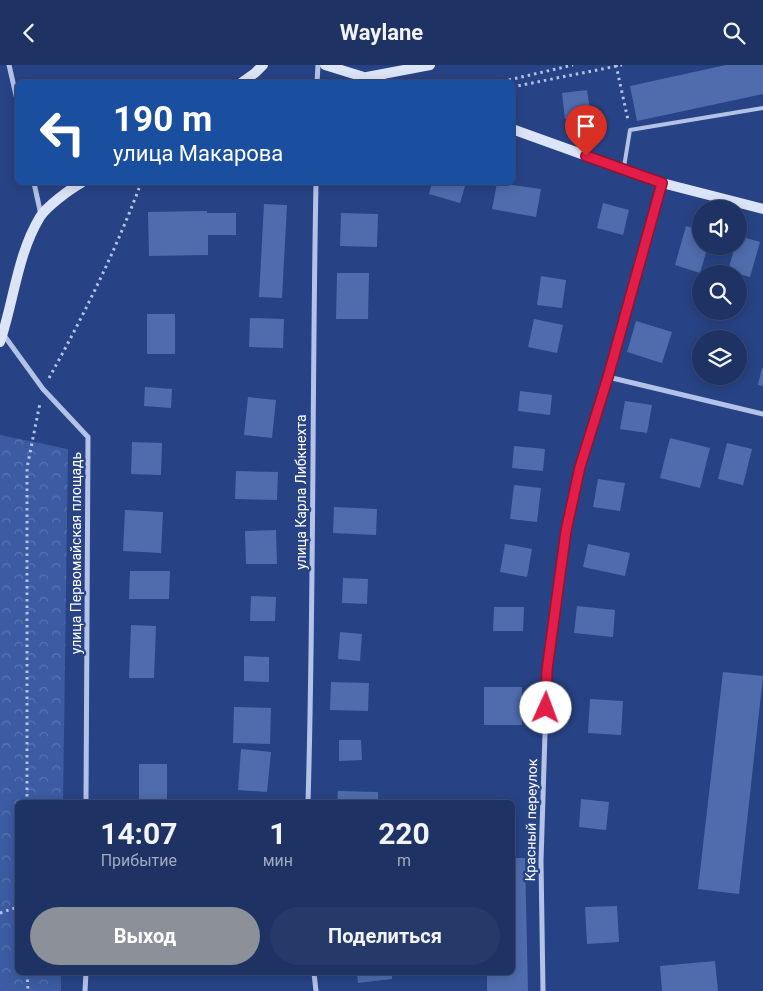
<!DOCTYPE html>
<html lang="ru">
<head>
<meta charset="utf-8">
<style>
  :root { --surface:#1e3264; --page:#263a6a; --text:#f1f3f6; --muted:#a1aabf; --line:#3c4d78; --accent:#8c9099 }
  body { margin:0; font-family:Roboto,sans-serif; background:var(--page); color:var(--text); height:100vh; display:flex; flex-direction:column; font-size:19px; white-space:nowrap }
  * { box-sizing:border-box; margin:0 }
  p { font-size:16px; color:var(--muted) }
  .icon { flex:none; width:28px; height:28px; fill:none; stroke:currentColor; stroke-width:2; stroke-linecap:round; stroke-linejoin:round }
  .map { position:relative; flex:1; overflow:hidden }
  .panel { position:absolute; left:15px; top:735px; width:500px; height:175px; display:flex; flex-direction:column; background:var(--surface); border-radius:8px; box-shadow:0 2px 12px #0003,0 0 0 1px var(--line) }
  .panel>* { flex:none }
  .banner { position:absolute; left:15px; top:15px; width:500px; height:105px; border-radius:8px; box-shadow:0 2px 12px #0003,0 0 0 1px var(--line); background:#1a4fa0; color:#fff; overflow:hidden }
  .buttons { position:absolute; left:692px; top:135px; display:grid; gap:10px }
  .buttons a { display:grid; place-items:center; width:55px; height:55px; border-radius:50%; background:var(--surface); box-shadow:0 2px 12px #0003,0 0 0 1px var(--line); font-size:25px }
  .pin { position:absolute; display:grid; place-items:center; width:42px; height:42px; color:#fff; margin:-51px -21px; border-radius:50% 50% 50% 0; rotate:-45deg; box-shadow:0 0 5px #0007 }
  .pin .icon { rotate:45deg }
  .me { position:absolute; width:55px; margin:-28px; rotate:2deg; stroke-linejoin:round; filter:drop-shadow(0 0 4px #0008) }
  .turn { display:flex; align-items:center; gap:18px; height:105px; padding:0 15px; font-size:22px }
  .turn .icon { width:65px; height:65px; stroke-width:2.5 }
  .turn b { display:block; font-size:35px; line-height:42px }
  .eta { display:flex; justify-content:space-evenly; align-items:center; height:85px; text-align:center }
  .eta b { font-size:30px; font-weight:700; line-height:35px }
  .action { display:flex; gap:10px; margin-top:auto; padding:10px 15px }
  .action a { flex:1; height:58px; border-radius:30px; background:var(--accent); color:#fff; font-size:20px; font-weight:700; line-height:58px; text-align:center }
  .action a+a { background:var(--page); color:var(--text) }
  header { display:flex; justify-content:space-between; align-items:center; height:65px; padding:0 15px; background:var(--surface); font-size:22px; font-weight:700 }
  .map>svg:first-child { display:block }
  .park { fill:url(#park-crowns) }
  .building { fill:#506cad }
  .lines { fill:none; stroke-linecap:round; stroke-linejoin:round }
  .path { stroke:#b3c3e8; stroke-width:3; stroke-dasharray:2.5 4; stroke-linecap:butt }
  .lane { stroke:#b3c3e8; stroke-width:4 }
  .street { stroke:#b3c3e8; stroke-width:5 }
  .secondary { stroke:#dce4f7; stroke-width:10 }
  .route-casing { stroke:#92132f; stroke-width:12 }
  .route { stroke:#e11d48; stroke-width:9 }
  .labels { text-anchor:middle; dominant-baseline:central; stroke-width:4.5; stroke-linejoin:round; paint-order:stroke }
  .street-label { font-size:14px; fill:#fff; stroke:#284385 }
</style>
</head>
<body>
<header><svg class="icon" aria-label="back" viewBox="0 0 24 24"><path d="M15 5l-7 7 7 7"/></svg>Waylane<svg class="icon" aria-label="search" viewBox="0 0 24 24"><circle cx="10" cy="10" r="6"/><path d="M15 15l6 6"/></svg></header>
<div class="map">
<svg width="763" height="926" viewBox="0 0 763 926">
  <defs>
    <pattern id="park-crowns" width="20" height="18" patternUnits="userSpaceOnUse" patternTransform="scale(1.25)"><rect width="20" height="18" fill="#3c5ba2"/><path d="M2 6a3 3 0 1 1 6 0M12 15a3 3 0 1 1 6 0" fill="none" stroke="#5974b0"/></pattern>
  </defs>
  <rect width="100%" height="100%" fill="#284385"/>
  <path class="park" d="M0 370 68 384 63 737 18 738V908H61V926H0Z"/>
  <path class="building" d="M726 0H763V29L637 56 630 21Z
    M587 25 591 51 565 54 562 28Z
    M432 118H466L460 138 429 129Z
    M497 118 541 124 536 152 492 144Z
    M603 138 629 145 623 170 597 163Z
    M264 139 287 140 282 233 259 232Z
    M207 146V148H236V170H208V190L149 191 148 147Z
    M341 148 378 149 377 182 340 181Z
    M686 161 701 165V181H708L700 208 675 200Z
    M739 171 760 177 750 212 728 206 735 181H739Z
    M337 208H369L368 254H336Z
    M541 211 566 215 562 243 537 240Z
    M147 249H175V289H147Z
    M250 253 284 254 283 283 249 282Z
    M534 254 563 260 557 288 528 282Z
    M636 256 672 267 662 298 627 287Z
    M762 303H763V321L758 320Z
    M145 322 172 324 171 343 144 341Z
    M520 326 552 330 550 350 518 346Z
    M248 332 276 335 272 373 244 370Z
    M625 336 652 340 647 368 620 364Z
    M670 373 710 383 700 423 660 413Z
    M132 377 162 378 161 410 131 409Z
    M727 378 752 384 743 420 718 414Z
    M514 381 545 384 543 406 512 403Z
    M236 406 278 407 277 435 235 434Z
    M598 414 625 418 620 446 593 442Z
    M514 420 541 423 537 457 510 454Z
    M334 442 377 444 376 470 333 468Z
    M125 445 163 447 161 488 123 486Z
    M276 465 277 499H246L245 466Z
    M505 479 532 484 527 512 500 507Z
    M588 479 630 488 625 511 583 502Z
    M130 506H170L169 534H129Z
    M343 513 368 514 367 539 342 538Z
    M251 531 276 532 275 556H250Z
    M577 541 615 545 613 572 574 568Z
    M494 542H524L523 566H493Z
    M131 560 156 561 154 613H129Z
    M340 567 362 569 360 596 338 594Z
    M244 591 269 592V617L244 616Z
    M723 607 763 611 739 829 698 824Z
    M331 617 369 618 368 646 330 645Z
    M484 622H522V660H484Z
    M590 634 623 636 621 670 588 668Z
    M234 642 271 643 270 679 233 678Z
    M339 675H361L362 695 339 696Z
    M241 684 271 687 267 727 238 725Z
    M139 699H167V738H139Z
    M338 726 378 727V738H337Z
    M581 734 609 737 606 765 579 762Z
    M512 793H525L528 926H487V908H512Z
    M617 841 619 877 587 879 585 842Z
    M715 896 718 926H662L660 901Z
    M357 908H392V914L358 918Z"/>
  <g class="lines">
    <path class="path" d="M616 0 628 55
      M496 18 573 0
      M512 22 622 0
      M49 313C84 250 116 185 141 118
      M27 738V403L40 338
      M0 848 18 842
      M27 908 28 926"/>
    <path class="lane" d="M624 102 630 65 763 43"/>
    <path class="street" d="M9 0 18 39
      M317 18 318 0
      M34 118 41 150
      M3 269 43 324 88 372 86 738
      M608 312 763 349
      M308 738C314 531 312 324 316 118
      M314 908 316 926
      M85 926 86 908
      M543 926 541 796 547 605 566 466 584 386 608 312 662 118"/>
    <path class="secondary" d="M325 0 383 18
      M367 12 430 0
      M241 18 255 8 263 0
      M512 64 662 118 763 144
      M0 277C14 236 17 190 40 152 46 142 70 124 81 118"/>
  </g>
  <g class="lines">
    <g class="route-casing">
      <path id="route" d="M546 643 547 605 566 466 580 402 608 312 662 118 586 91"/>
    </g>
    <use href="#route" class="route"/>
  </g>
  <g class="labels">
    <g class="street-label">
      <text transform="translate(301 427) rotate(-90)">улица Карла Либкнехта</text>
      <text transform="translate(76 488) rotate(-90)">улица Первомайская площадь</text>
      <text transform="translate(531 755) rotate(-89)">Красный переулок</text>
    </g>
  </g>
</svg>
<div class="buttons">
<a><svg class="icon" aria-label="sound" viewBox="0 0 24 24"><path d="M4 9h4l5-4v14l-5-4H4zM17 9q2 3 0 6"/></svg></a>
<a><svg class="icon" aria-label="search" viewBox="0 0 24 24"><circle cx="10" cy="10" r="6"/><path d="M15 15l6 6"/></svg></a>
<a><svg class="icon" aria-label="layers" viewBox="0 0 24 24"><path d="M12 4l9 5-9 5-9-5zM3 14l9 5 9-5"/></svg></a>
</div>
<div class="pin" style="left:586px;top:91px;background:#d93025"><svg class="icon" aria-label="arrive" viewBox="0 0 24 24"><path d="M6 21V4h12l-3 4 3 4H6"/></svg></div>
<svg class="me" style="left:546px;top:643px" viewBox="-20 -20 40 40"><circle r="19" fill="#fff"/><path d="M0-13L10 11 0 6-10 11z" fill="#e11d48"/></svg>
<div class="banner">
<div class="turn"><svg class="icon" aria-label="left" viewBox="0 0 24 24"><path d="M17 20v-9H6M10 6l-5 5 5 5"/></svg><div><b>190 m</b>улица Макарова</div></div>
</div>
<section class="panel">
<div class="eta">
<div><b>14:07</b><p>Прибытие</p></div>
<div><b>1</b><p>мин</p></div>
<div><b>220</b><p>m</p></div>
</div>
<div class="action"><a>Выход</a><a>Поделиться</a></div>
</section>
</div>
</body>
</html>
